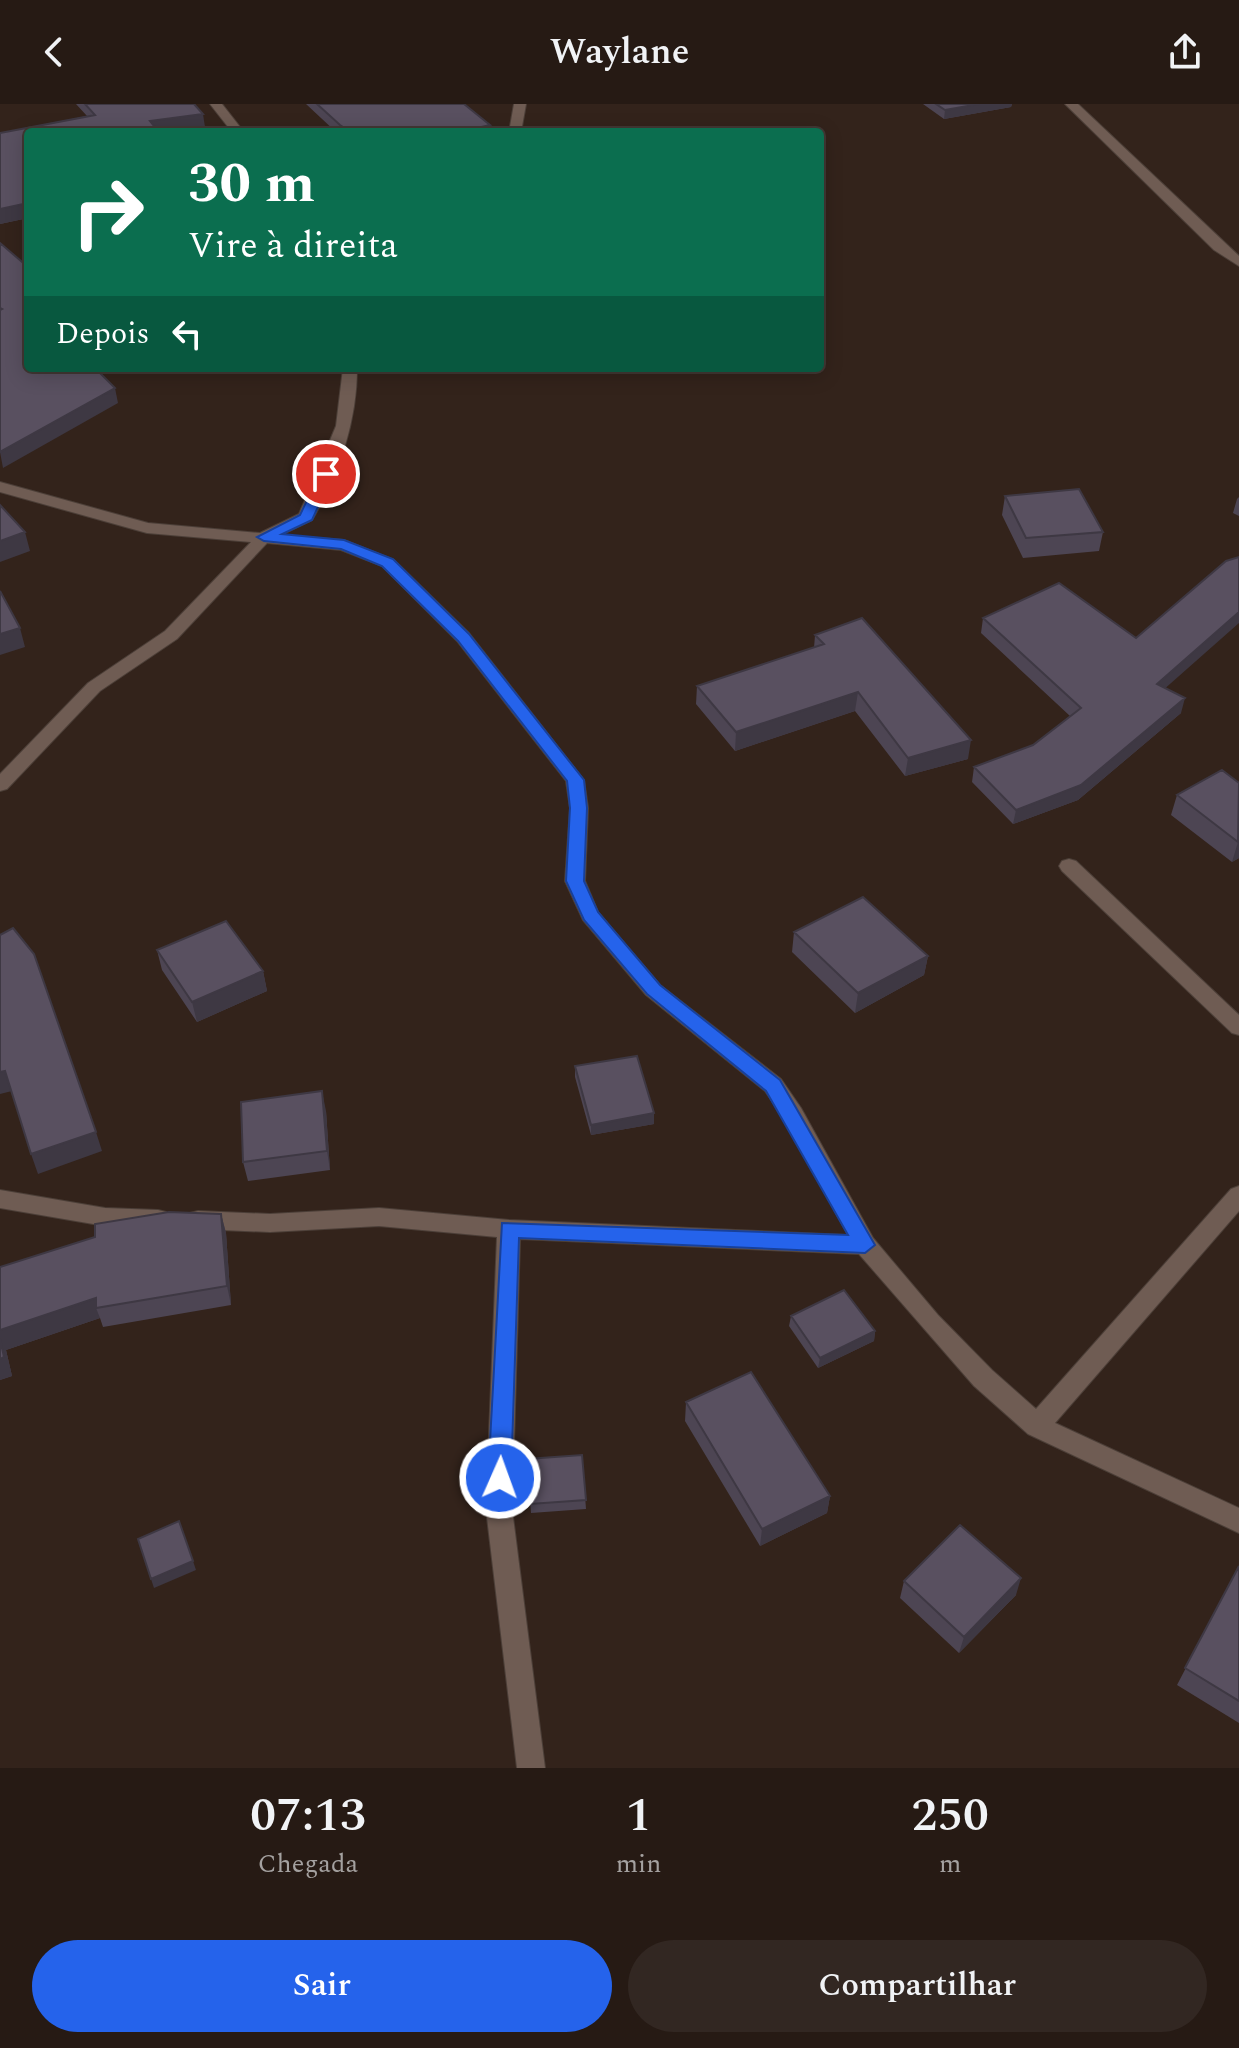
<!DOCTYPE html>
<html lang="pt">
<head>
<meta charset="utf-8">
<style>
  :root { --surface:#261a14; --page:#322722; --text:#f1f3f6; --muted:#a4a1a0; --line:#423834; --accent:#2563eb }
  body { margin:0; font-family:Spectral,serif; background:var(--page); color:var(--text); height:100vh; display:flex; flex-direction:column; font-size:30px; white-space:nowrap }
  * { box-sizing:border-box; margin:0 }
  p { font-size:26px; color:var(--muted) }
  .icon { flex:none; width:44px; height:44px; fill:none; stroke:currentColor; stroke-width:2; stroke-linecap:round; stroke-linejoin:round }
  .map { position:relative; height:1664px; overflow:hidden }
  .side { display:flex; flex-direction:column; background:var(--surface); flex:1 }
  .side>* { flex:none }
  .guide { position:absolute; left:24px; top:24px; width:800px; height:244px; border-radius:8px; box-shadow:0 4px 20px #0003,0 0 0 2px var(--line); background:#0b6e4f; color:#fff; overflow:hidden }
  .pin { position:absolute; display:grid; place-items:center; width:68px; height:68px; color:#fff; margin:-34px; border:4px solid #fff; border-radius:50%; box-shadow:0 2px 8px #0007 }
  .me { position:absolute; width:88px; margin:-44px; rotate:2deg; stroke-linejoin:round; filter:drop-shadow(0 0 6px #0008) }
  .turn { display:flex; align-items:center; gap:28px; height:168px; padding:0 32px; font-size:36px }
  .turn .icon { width:104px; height:104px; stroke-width:2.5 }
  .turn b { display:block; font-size:56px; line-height:68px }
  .then { display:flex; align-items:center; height:76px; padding:0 32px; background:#0003; gap:16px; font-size:30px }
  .eta { display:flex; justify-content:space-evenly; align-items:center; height:136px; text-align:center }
  .eta b { font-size:48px; font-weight:600; line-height:56px }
  .cta { display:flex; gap:16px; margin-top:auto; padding:16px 32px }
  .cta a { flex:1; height:92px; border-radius:48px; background:var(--accent); color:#fff; font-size:32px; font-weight:600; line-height:92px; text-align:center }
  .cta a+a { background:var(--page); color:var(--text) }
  header { display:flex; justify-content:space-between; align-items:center; height:104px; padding:0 32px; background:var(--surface); font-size:36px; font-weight:600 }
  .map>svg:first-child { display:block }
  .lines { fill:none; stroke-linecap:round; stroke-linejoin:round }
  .minor-casing { stroke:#4c3f38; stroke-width:2 }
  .minor { fill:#6f5c53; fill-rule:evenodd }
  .wall { fill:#4d4553 }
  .shaded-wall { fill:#3e3843 }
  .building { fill:#595060; stroke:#3e3843; stroke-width:2 }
  .route { fill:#2563eb; stroke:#184099; stroke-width:2 }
</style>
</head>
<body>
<header><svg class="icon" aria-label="back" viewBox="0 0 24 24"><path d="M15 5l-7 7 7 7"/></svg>Waylane<svg class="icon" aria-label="share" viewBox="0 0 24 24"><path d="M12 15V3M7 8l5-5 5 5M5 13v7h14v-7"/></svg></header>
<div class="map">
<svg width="1239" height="1664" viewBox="0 0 1239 1664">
  <rect width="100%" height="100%" fill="#33231b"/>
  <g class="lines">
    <g class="minor-casing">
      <path id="minor" d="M210 0H222L244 28H232Z
        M514 0H526L521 28H509Z
        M1065 0H1078L1239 152V162L1214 146Z
        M343 264H357C357 317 339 371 312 416L281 431 344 436 394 456 469 529 584 676 588 704 585 777 598 808 660 881 781 975 801 1004 873 1134 938 1211 992 1266 1036 1305 1231 1085 1239 1082V1107L1055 1319 1239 1404V1429L1028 1330 974 1282 859 1150 520 1135 512 1405 545 1664H517L486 1405 497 1133 379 1122 270 1128 198 1125 190 1123 187 1116 190 1109 198 1107 270 1110 379 1104 509 1116 848 1131 785 1016 765 987 646 891 583 816 565 777 570 704 566 677 457 537 382 462 341 446 267 439 177 535 100 587 7 685 0 687V670L88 579 165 527 251 438 147 429 0 388V378L148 419 260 429 299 410 336 322Z
        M1069 755 1076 757 1239 911V931L1232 929 1062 767 1059 762 1062 757Z
        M0 1086 105 1104 158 1106 166 1108 169 1115 166 1122 158 1124 105 1122 0 1104Z"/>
    </g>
    <use href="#minor" class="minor"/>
  </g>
  <path class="wall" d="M76 0H194L205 23 167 28H28V114L0 120V29L87 12Z
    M306 0H464L490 21V28H336Z
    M923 0H1012L1011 3 944 15Z
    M1005 392 1103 428 1099 447 1023 454 1002 411Z
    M1239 393V412L1233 409 1237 395Z
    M983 514 1165 584 1181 609 1078 696 1013 720 972 678 974 663 1033 641 1070 612 981 529Z
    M815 531 968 655 905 672 855 607 735 647 696 600 697 582 814 544Z
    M1239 679V754L1232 758 1171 711 1177 691Z
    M794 828 928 852 924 871 855 909 792 848Z
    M157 846 263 867 267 887 197 918 162 866Z
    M575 962 654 1020 591 1031 575 973Z
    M326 1007 330 1066 248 1077 243 1058Z
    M221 1110 226 1129 231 1201 103 1223 100 1214 6 1246 12 1272 0 1276V1163Z
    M791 1212 875 1227 874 1237 818 1264 789 1222Z
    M686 1298 830 1392 827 1409 760 1442 685 1317Z
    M582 1351 586 1405 531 1409 527 1355Z
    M1239 1462V1619L1177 1581Z
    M904 1477 1016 1491 959 1549 900 1494Z"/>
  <path class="shaded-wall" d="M979 0H1012L1011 3 944 15 945 6Z
    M203 10 205 23 167 28H152L150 17Z
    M490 21V28H460Z
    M28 99V114L0 120V105Z
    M115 284 118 299 3 364 0 348Z
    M25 428 30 447 0 458V437Z
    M1239 508V519L1153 595 1157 580Z
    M20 524 25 543 0 551V530Z
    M858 588 855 607 735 647 736 628Z
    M1185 594 1181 609 1078 696 1013 720 1016 706Z
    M971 636 968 655 905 672 908 654Z
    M1239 737V754L1232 758 1238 738Z
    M928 852 924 871 855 909 858 889Z
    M263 867 267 887 197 918 192 898Z
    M5 967 12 987 0 990V968Z
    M322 987 326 1007 330 1066 327 1047Z
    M654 1009V1020L591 1031V1021Z
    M96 1028 102 1047 38 1070 31 1050Z
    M221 1110 226 1129 231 1201 227 1182Z
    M96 1194V1204L100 1214 6 1246 12 1272 0 1276V1226Z
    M875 1227 874 1237 818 1264 820 1254Z
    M830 1392 827 1409 760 1442 762 1425Z
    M193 1457 196 1466 154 1484 151 1475Z
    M1021 1474 1016 1491 959 1549 964 1533Z"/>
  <path class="building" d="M85 0H194L203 10 150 17 159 28H28V99L0 105V29L95 11Z
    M317 0H464L490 21 460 28H351L340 21Z
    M936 0H979L945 6Z
    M0 139 28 163V264H95L115 284 0 348V206L2 205 0 204Z
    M1079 385 1103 428 1026 434 1005 392Z
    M0 401 25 428 0 437Z
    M1239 453V508L1157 580 1185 594 1081 681 1016 706 974 663 1033 641 1081 604 983 514 1059 479 1136 534 1226 457Z
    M0 487 20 524 0 530Z
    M862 514 971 636 908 654 858 588 736 628 697 582 824 540 815 531Z
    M1222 666 1239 679 1238 738 1177 691Z
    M863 793 928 852 858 889 794 828Z
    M226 817 263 867 192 898 157 846Z
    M13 824 34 850 96 1028 31 1050 5 967 0 968V831Z
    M637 952 654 1009 591 1021 575 962Z
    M322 987 327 1047 243 1058 241 998Z
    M169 1108 221 1110 227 1182 96 1204V1194L0 1226V1163L95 1133V1120Z
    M844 1186 875 1227 820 1254 791 1212Z
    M0 1235 4 1253 0 1255Z
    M751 1268 830 1392 762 1425 686 1298Z
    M582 1351 586 1396 530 1400 527 1355Z
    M179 1417 193 1457 151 1475 138 1435Z
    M960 1421 1021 1474 964 1533 904 1477Z
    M1239 1462V1597L1185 1564Z"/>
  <path class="route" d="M321 367 333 370 312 416 282 430 344 436 393 455 469 530 584 676 587 704 584 777 598 808 660 881 780 976 875 1141 865 1149 519 1134 511 1374 508 1381 500 1384 492 1381 488 1374 502 1119 848 1131 766 987 647 890 584 816 566 777 570 704 567 677 458 537 382 462 341 445 264 437 257 433 300 411Z"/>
</svg>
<div class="pin" style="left:326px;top:370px;background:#d93025"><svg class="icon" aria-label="arrive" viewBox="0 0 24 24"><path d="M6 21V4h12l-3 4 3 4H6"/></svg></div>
<svg class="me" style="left:500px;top:1374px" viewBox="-20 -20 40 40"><circle r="17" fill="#2563eb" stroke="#fff" stroke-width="3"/><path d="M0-11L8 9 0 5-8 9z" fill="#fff"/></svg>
<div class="guide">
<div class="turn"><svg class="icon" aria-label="right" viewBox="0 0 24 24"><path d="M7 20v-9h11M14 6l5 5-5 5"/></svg><div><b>30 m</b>Vire à direita</div></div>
<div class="then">Depois<svg class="icon" aria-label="left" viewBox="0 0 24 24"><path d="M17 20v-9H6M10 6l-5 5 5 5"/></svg></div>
</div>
</div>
<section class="side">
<div class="eta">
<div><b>07:13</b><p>Chegada</p></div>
<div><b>1</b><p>min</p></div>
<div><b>250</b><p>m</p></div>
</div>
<div class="cta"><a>Sair</a><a>Compartilhar</a></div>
</section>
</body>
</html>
